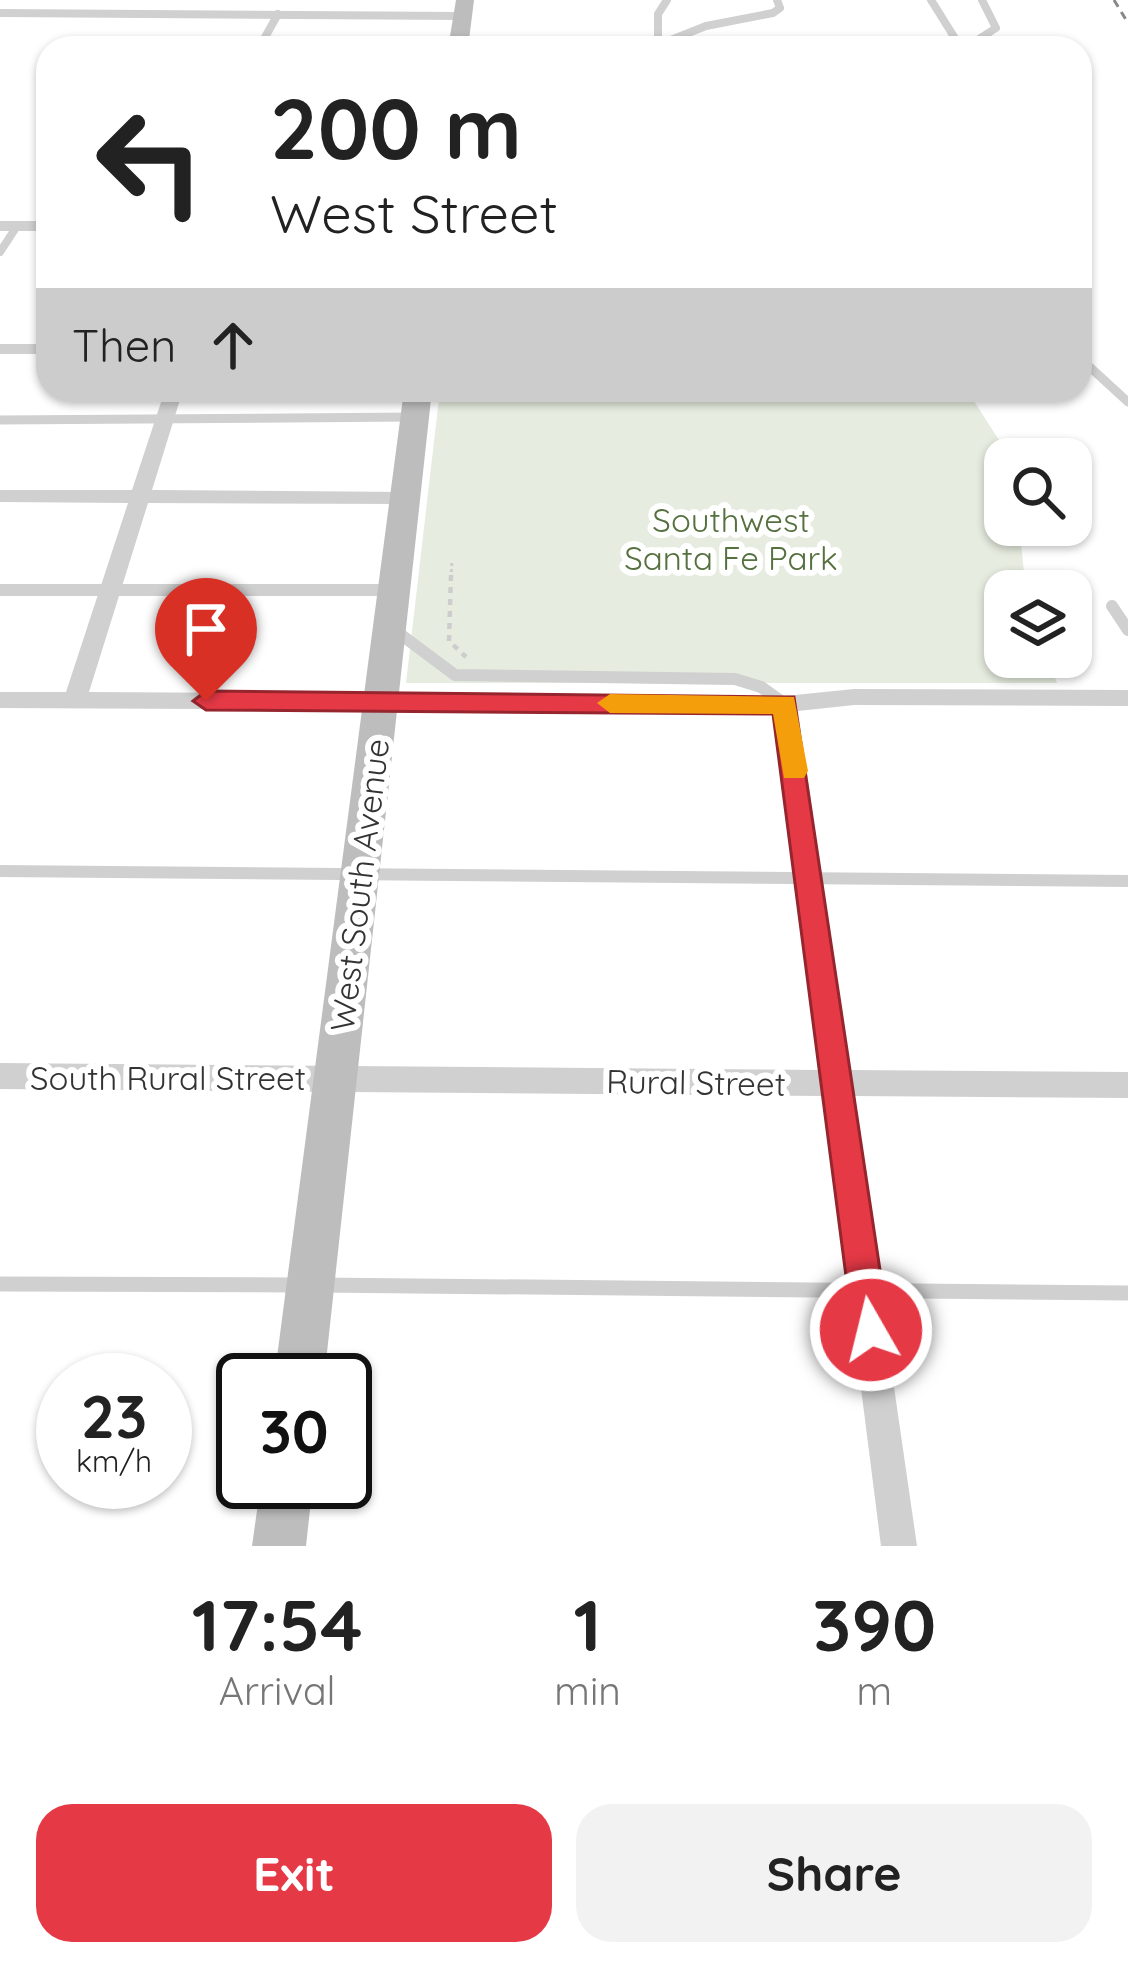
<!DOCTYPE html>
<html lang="en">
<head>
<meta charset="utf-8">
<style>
  :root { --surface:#fff; --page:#f2f2f2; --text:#222; --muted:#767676; --accent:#e63946 }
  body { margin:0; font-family:Quicksand,sans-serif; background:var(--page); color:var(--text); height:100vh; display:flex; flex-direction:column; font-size:45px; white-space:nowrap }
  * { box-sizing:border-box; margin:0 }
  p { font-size:39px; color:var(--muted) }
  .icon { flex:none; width:66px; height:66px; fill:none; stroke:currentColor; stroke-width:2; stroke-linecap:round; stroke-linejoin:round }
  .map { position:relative; height:1546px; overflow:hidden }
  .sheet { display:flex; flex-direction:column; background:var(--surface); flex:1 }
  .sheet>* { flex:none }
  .guide { position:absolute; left:36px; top:36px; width:1056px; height:366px; border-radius:36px; box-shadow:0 3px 9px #0004; background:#fff; color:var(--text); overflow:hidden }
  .tools { position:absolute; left:984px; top:438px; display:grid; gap:24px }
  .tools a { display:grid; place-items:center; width:108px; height:108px; border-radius:24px; background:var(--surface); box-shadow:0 3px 9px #0004; font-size:60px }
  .speed { position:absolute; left:36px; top:1353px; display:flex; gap:24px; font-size:60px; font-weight:700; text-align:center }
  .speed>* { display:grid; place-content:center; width:156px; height:156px; border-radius:50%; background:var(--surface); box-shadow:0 3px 9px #0004; line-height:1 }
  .speed small { font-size:30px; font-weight:400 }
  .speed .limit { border:6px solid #111; border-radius:18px; background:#fff; color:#111 }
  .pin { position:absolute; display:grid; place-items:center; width:102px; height:102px; color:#fff; margin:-123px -51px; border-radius:50% 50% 50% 0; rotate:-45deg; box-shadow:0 0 12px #0007 }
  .pin .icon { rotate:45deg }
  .me { position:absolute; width:132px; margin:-66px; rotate:352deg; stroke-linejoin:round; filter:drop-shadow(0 0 9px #0008) }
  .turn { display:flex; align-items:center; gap:42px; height:252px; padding:0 36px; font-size:54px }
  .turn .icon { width:156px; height:156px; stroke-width:2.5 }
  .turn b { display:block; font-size:84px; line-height:102px }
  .then { display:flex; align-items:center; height:114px; padding:0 36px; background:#0003; gap:24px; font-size:45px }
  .eta { display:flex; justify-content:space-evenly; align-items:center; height:204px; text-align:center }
  .eta b { font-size:72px; font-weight:700; line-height:84px }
  .button { display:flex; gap:24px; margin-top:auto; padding:24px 36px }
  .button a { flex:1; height:138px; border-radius:36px; background:var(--accent); color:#fff; font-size:48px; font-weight:700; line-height:138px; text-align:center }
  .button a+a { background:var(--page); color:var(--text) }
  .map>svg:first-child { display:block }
  .green { fill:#e6ecdf }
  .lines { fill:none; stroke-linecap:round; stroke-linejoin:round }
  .path-far1 { stroke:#cdcdcd; stroke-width:3; stroke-dasharray:3 3; stroke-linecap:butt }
  .path { stroke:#cdcdcd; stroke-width:4.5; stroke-dasharray:6 6; stroke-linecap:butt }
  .service-far3 { stroke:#d0d0d0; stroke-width:8 }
  .service-far2 { stroke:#d0d0d0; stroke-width:9 }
  .service-far1 { stroke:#d0d0d0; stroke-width:12 }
  .service { stroke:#d0d0d0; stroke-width:15 }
  .minor { fill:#d0d0d0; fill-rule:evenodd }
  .secondary { fill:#bdbdbd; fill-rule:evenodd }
  .rail { stroke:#888; stroke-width:3; stroke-dasharray:8 6; stroke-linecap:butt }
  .route { fill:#e63946; stroke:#96252e; stroke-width:3 }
  .slow { fill:#f59e0b }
  .labels { text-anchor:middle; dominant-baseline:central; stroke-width:12; stroke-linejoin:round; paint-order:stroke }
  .park-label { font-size:33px; fill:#56703f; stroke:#fff }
  .street-label { font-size:33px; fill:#333; stroke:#fff }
</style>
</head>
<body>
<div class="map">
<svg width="1128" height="1546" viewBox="0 0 1128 1546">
  <rect width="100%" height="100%" fill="#fff"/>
  <path class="green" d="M440 390H967L1011 459H1005V525H1019L1026 591H1005V657H1048L1057 683H406Z"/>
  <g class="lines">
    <path class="path-far1" d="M451 578 452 560"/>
    <path class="path" d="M451 575 449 641 466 657"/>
    <path class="service-far3" d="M931 0 961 48
      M658 45 706 26 773 13 780 8 777 0
      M658 45V14L667 0
      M458 47 663 48
      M259 48 278 14
      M965 48 996 28 982 0
      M0 252 17 226"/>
    <path class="service-far2" d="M1080 358 1128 402
      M0 420 414 417"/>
    <path class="service-far1" d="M0 590H394
      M1112 606 1128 630
      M396 631 455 675 735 679 761 687 785 704
      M0 871 1128 881"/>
    <path class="service" d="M0 1284 299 1285
      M319 1285 1128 1293"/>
    <path class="minor" d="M0 9 463 12 469 16 463 20 0 17Z
      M0 221H48V231H0Z
      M0 344H48V354H0Z
      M165 390H183L152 490 406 492 416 498 406 504 148 503 89 692 785 696 854 689 1128 690V706L854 705 798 711 849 1070 1128 1072V1098L852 1096 917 1546H881L824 1096 0 1089V1063L820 1070 775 712 0 708V692H66L128 503 0 502V490H132Z"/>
    <path class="secondary" d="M456 0H474L468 48H448Z
      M404 390H432L324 1380H274Z
      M261 1482H313L306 1546H252Z"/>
    <path class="rail" d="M1114 0 1128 23"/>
  </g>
  <path class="route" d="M206 691 794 697 889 1330 884 1343 871 1348 858 1343 853 1330 773 714 206 710 193 701Z"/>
  <path class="slow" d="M610 694 794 697 808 771 804 778H784L773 714 610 713 597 703Z"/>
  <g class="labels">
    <g class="park-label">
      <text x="731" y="519">Southwest<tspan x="731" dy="38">Santa Fe Park</tspan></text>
    </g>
    <g class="street-label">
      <text transform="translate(359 885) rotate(-83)">West South Avenue</text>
      <text x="168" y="1077">South Rural Street</text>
      <text transform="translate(696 1082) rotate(1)">Rural Street</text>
    </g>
  </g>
</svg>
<div class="tools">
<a><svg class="icon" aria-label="search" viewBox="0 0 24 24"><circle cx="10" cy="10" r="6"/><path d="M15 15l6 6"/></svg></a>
<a><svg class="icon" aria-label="layers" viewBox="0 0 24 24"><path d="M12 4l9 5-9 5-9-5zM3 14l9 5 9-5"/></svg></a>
</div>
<div class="speed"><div>23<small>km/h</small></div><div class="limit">30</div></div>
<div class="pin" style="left:206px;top:701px;background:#d93025"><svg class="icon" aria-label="arrive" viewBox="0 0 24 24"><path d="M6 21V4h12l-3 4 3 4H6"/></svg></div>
<svg class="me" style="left:871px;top:1330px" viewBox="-20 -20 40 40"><circle r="17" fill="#e63946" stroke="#fff" stroke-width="3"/><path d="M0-11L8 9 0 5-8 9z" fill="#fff"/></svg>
<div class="guide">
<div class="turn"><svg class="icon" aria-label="left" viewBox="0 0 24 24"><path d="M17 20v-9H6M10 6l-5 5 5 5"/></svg><div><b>200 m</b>West Street</div></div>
<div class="then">Then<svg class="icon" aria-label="ahead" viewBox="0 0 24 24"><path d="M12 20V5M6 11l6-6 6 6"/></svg></div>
</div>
</div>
<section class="sheet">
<div class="eta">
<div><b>17:54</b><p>Arrival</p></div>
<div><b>1</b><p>min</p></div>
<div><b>390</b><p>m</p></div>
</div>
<div class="button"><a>Exit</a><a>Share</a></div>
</section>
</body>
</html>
